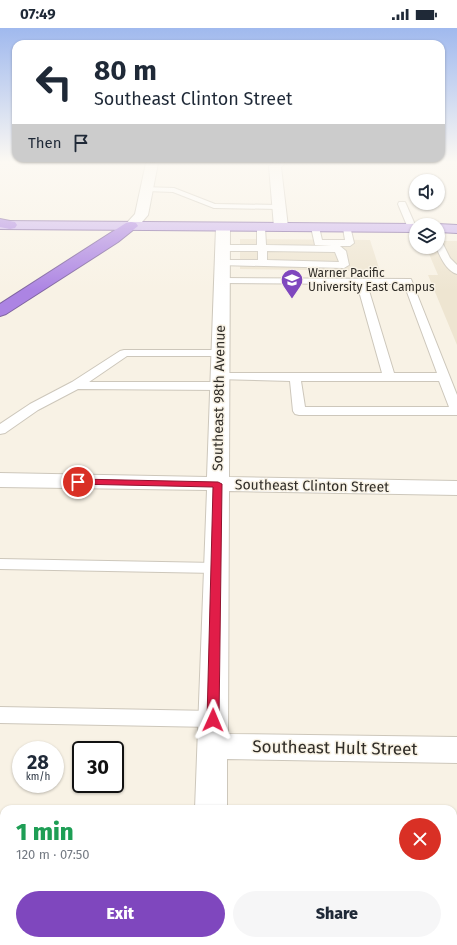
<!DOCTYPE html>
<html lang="en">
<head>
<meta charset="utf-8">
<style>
  :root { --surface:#fff; --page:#f6f6f7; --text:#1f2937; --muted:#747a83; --accent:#7f47be }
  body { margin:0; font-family:"Fira Sans",sans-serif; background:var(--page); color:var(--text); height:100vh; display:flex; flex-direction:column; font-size:15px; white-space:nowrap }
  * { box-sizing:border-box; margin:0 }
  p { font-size:13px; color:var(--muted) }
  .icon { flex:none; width:22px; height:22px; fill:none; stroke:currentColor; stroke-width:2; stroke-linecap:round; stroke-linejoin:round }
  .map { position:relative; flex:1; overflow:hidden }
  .sheet { position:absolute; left:0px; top:777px; width:457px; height:140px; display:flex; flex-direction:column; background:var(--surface); border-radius:12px 12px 0 0; box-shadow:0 1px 3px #0004 }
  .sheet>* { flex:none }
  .hud { position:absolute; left:12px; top:12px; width:433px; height:122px; border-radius:12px; box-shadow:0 1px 3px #0004; background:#fff; color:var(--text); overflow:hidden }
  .buttons { position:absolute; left:409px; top:146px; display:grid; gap:8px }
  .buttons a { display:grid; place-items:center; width:36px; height:36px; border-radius:50%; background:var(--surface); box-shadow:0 1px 3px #0004; font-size:20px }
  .speed { position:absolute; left:12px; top:713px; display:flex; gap:8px; font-size:20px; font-weight:700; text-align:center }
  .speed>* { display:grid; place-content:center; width:52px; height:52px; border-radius:50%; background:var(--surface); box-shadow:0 1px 3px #0004; line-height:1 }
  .speed small { font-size:10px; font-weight:400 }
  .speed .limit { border:2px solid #111; border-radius:6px; background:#fff; color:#111 }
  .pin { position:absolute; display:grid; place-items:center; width:34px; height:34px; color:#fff; margin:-17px; border:2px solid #fff; border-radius:50%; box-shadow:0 1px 4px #0007 }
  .me { position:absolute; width:44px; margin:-22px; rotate:1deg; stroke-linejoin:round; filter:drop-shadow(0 0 3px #0008) }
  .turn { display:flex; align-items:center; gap:14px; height:84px; padding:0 16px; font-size:18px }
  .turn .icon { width:52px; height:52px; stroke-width:2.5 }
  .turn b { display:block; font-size:28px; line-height:34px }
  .then { display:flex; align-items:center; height:38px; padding:0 16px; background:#0003; gap:8px; font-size:15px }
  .round { display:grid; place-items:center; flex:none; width:42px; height:42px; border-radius:21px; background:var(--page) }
  .summary { display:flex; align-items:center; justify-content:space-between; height:68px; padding:0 16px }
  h1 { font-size:24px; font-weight:800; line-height:30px; color:#1e9e55 }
  .button { display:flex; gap:8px; margin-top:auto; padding:8px 16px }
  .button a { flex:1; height:46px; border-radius:24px; background:var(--accent); color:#fff; font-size:16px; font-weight:800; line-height:46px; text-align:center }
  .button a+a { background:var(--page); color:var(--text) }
  .status { display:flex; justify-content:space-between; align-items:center; height:28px; padding:0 20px; background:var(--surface); direction:ltr }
  .status svg { height:11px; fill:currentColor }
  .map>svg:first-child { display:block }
  .built { fill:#eee5d1 }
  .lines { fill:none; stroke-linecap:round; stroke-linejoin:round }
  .lane-casing { stroke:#cdc7bb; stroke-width:2 }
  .street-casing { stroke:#cdc7bb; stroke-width:2 }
  .secondary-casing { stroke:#cdc7bb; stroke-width:2 }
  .primary-casing { stroke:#8065a1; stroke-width:2 }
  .highway-casing { stroke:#8065a1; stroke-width:2 }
  .lane { fill:#fff; fill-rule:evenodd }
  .street { fill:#fff; fill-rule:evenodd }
  .secondary { fill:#fff; fill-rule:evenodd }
  .primary { fill:#cdb5ee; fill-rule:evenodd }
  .highway { fill:#ac84e3; fill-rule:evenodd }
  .route { fill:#e11d48; stroke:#92132f }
  .labels { text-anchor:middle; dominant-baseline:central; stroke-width:3; stroke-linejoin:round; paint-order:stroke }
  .far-poi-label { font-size:12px; fill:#2f2c27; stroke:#f8f2e5; text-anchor:start }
  .street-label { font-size:14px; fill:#2f2c27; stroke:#f8f2e5 }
  .near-street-label { font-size:17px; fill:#2f2c27; stroke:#f8f2e5 }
</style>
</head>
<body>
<div class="status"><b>07:49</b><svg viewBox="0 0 49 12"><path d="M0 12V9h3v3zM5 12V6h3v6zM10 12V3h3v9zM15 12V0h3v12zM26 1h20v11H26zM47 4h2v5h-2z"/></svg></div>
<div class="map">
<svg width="457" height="917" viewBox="0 0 457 917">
  <rect width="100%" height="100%" fill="#f8f2e5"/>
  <path class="built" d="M240 211 370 212 380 243 240 241Z
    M438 213H457V317L428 247H438L426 219H438Z"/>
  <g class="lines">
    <g class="lane-casing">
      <path id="lane" d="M143 159 174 160 215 176 279 177 283 179 279 181 214 180 173 164 146 163H143Z
        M399 174H405L406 176 416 199 415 202 412 203 408 200 398 176Z
        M261 196 265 199 266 217 332 218 315 217 311 199 312 197H318L319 199 322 212H345L343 200 347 197 350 198 354 215 350 218H340L346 223 349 237 344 240 219 237 217 235 222 232H258V223H223L218 220 223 217H257V199ZM267 223 335 224 339 234 267 232Z
        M438 211 441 212 450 230 457 237V246C446 243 440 228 436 219H438Z
        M222 250 411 251 457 367V387H299L295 386 293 383 290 353 216 351 214 349 216 347 220 345H382L357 256 219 255 217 253ZM367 256H404L437 345H394ZM301 353H439L449 379H305Z
        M124 322H221L227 325 221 328H127L89 354H220L224 355 226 358 224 361 220 362 78 361 38 382 5 405 0 406V396L30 376 72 354 120 323Z
        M0 531 216 535 222 536 224 540 222 544 216 545 0 541Z
        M0 679 213 683 220 686 222 691 220 696 213 699 0 695Z
        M0 903H4V913H124L126 917H0Z"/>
    </g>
    <g class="street-casing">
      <path id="street" d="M272 135H286L281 139 288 199 286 202H276L274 199 269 138Z
        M223 195 228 196 230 199 229 449 457 453V467L229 463 228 706 457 709V735L227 731V781H195L207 462 0 459V445L207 449 216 199 218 196Z
        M191 913H227V917H191Z"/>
    </g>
    <g class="secondary-casing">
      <path id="secondary" d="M146 135H158L148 187 136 201H126L124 198 135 186Z"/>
    </g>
    <g class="primary-casing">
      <path id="primary" d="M0 193 416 196 420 197H416V204L0 201Z
        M438 196 457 197V205L438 204V197H434Z"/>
    </g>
    <g class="highway-casing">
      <path id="highway" d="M0 191 15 194 17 197 15 200 10 201 0 199Z
        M131 194 136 195 138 198 118 214 6 286 0 288V276L126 195Z"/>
    </g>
    <use href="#lane" class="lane"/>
    <use href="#street" class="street"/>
    <use href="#secondary" class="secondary"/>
    <use href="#primary" class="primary"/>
    <use href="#highway" class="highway"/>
  </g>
  <linearGradient id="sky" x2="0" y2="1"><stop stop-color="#a0b9ee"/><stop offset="0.51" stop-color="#fcf9f3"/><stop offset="1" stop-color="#fcf9f3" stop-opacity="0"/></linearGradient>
  <rect width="457" height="263" fill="url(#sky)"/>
  <path class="route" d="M78 451 218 454 222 456 219 692 217 695 213 696 209 695 207 692 213 459 75 456 73 454Z"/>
  <defs>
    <g id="university-pin" transform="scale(1.15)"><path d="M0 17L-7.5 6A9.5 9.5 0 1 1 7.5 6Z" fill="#7f47be" stroke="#f8f2e5"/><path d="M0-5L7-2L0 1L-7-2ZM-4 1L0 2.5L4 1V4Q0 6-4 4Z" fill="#fff"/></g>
  </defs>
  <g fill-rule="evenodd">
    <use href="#university-pin" x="292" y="252"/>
  </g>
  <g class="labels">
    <g class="far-poi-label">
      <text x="308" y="245">Warner Pacific<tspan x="308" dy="14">University East Campus</tspan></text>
    </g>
    <g class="street-label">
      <text transform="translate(219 370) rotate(-89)">Southeast 98th Avenue</text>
      <text transform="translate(312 458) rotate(1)">Southeast Clinton Street</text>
    </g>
    <g class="near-street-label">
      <text transform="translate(335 720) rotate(1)">Southeast Hult Street</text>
    </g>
  </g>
</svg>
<div class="buttons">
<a><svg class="icon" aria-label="sound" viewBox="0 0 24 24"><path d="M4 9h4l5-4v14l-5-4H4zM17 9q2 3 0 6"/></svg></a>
<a><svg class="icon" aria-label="layers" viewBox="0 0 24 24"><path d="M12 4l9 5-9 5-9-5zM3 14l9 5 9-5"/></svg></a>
</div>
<div class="speed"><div>28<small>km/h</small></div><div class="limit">30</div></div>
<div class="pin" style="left:78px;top:454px;background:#d93025"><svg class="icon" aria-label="arrive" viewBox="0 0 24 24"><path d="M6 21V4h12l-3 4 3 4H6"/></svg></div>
<svg class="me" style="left:213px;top:692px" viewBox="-20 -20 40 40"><path d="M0-17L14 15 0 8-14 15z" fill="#e11d48" stroke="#fff" stroke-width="4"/></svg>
<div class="hud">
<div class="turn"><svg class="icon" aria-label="left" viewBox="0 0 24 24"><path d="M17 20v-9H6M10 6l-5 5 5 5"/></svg><div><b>80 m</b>Southeast Clinton Street</div></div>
<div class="then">Then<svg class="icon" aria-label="arrive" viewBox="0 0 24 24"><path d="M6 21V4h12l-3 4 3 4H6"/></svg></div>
</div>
<section class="sheet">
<div class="summary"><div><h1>1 min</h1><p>120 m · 07:50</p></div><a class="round" style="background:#d93025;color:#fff"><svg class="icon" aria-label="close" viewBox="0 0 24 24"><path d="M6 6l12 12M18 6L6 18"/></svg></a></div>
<div class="button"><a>Exit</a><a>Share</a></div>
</section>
</div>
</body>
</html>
